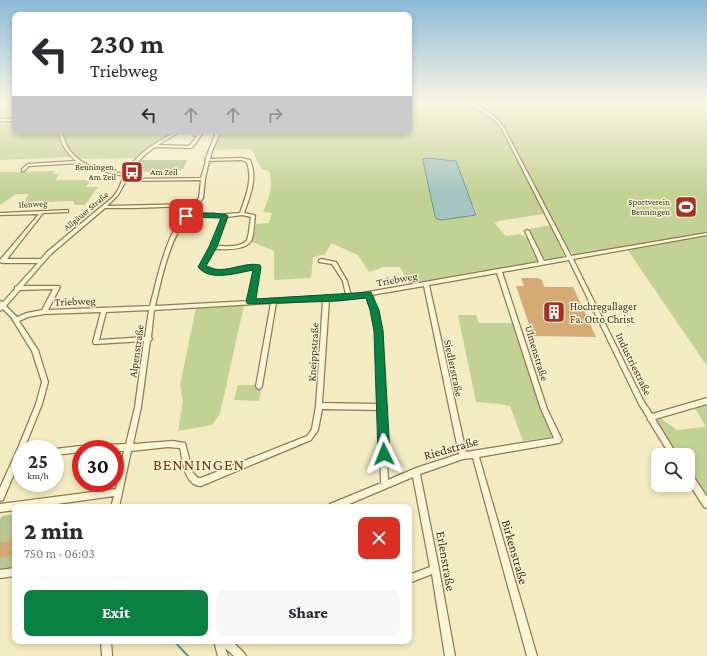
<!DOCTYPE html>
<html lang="en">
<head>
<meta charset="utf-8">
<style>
  :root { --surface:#fff; --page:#f7f7f7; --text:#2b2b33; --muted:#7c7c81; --accent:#0b8043 }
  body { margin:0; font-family:"Crimson Pro",serif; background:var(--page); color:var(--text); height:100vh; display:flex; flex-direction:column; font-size:15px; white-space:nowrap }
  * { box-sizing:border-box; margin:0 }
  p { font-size:13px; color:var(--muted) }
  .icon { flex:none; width:22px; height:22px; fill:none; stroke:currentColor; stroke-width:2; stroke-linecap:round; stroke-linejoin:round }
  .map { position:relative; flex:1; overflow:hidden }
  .panel { position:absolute; left:12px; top:504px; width:400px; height:140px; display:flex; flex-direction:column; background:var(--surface); border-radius:8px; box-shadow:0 2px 6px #0003 }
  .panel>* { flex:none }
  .guide { position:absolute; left:12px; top:12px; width:400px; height:122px; border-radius:8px; box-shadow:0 2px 6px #0003; background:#fff; color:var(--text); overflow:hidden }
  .tools { position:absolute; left:651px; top:448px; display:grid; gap:8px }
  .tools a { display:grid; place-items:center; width:44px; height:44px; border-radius:8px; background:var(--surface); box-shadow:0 2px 6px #0003; font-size:20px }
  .speed { position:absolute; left:12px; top:440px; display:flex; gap:8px; font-size:20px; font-weight:700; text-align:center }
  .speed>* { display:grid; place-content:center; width:52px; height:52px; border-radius:50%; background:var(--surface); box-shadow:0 2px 6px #0003; line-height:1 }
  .speed small { font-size:10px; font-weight:400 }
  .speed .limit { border:6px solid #d22; background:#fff; color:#111 }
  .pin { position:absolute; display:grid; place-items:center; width:34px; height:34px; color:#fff; margin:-17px; border-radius:8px; box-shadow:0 2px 6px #0006 }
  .me { position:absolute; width:44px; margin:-22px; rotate:358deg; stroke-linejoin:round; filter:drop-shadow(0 0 3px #0008) }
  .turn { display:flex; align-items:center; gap:14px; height:84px; padding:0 12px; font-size:18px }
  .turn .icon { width:52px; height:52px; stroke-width:2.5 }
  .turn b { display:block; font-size:28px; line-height:34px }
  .lanes { display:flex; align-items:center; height:38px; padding:0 12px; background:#0003; justify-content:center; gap:20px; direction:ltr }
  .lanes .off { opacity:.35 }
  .round { display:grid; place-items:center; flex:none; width:42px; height:42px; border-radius:8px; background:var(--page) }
  .head { display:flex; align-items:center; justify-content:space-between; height:68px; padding:0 12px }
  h1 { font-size:24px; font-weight:800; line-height:30px }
  .button { display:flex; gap:8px; margin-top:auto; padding:8px 12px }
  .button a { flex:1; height:46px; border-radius:8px; background:var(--accent); color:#fff; font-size:16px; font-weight:800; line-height:46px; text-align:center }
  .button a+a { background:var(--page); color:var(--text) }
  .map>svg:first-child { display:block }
  .green { fill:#c2d294; fill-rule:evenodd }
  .cemetery { fill:#b9c694 }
  .water { fill:#a5c5c0; stroke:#6a9490 }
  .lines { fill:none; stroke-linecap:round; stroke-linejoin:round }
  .stream-far1 { stroke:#6a9490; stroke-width:1 }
  .stream { stroke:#6a9490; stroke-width:2 }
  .building { fill:#d5aa74 }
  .minor-casing { stroke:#8f7c57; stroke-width:2.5 }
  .minor { fill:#fcf6d6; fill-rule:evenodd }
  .route { fill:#0b8043; stroke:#07532c }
  .labels { text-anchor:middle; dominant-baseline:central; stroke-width:3; stroke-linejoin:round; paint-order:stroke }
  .far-poi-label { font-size:9px; fill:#3d311d; stroke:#f9f3d3; text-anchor:end }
  .far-street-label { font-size:9px; fill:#3d311d; stroke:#f9f3d3 }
  .street-label { font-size:11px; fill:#3d311d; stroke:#f9f3d3 }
  .poi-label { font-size:11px; fill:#3d311d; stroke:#f9f3d3; text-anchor:start }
  .near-street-label { font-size:13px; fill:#3d311d; stroke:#f9f3d3 }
  .near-quarter-label { font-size:16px; letter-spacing:1px; fill:#6e3617; stroke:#f9f3d3 }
</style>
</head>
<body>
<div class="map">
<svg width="707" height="656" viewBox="0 0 707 656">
  <rect width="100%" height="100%" fill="#f3ebc2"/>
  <path class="green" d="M0 102H15V119L0 120Z
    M409 102H425L427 111H429L426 102 464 103 485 112 499 124 544 214 499 221 495 223V224L506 236 520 234 526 237 538 262 410 285 400 267H384L369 272 358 255 333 244H331L325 254 313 257 311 278 274 280V251L252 242 256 224 269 223 272 213 263 212C269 198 274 187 269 171L262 169 251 149 214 150 219 135 218 131H409ZM425 159 452 160 477 213 476 215 437 219 435 216 423 161Z
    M465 102H707V366L627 249 576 256C562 251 514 144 502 124L487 111Z
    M0 121H15V131H60L58 133C61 143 64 150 71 157L0 160Z
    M62 131H178L138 158 78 159 69 151Z
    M55 171 53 174H59L55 180H91L86 187H98L85 205H75L73 201 23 203 29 194H16L0 205V172Z
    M550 225 564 255V258L549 260 541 257 529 229Z
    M244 305 220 414 212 425 178 431 183 401 180 385 196 308Z
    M458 315H476L479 323H519L547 411 559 436 523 441 510 406 499 404 476 402Z
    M238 385H262L259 401 234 400Z
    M707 403V497L688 469V455H678L654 419 659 417 677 430 704 427 705 425 694 407Z"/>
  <path class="cemetery" d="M142 160H187L183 169 179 170 134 172Z
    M15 514V570L0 573V519L2 516Z"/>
  <path class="water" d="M428 158 456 161 476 215 442 220 437 219 435 216 423 161V159Z"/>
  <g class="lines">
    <path class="stream-far1" d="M687 102 707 108"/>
    <path class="stream" d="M174 641 188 656"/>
  </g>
  <path class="building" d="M521 278H538L542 280 544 287H573L596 337 533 336 516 286H524Z
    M15 538V556L0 558V542H9L10 539Z"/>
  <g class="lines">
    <g class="minor-casing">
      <path id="minor" d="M462 102C477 102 494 115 503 126L571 256 707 233V235L573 259 643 400 652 414 707 398V404L655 419 677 455H670L649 421 648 420 647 417 639 404 569 260 502 272 547 409 562 440 561 442 559 443 479 457 537 656H527L473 458 463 459 420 474 439 569 455 656H445L432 574 409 583V575L430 567 413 477 342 507H329L330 504 381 483 379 410 322 409 318 430 311 440 201 486C184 486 183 460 180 448L168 447 131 451 119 507H111L114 496 35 507H15V510L0 512V504L116 489 124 451H115V449H81V452L55 455V449H54L81 446 126 444 135 407 144 341 96 344H94L93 342 101 312 44 314 28 317 19 321 38 350 48 382 42 404 24 449H21V457L3 500 0 501V488L18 448 36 404 42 382 32 351 11 317 3 309 0 311V301L3 302 15 289V287L17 286 38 263H2L0 262V260L39 214 0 215V213L68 210V212H67L43 213 7 259H41L47 252 113 197 118 190 124 176 93 169 79 163 29 166 24 171H22V169L28 164 76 161C67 153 60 143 59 131L62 132C64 139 66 146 71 152 84 168 106 171 125 174 136 153 158 142 177 131H181L158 145 189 146 198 135 194 136 195 132 202 134 195 144 191 148 155 147C142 156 133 165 127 179L201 178 206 161 205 160 215 135 214 131H218L219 135 212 151 210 159 241 158 250 160C258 178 250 196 244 213L254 215 255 216C254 222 254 236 251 241 244 251 225 249 214 249L205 266 215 270 222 271 259 266V267L254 300 346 295 343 281 332 264 319 262V260L321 259 336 262 347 281 351 295 539 262 525 231 527 230 529 231 544 261 567 257 501 127C490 114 477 108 462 103ZM241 160 247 162C253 180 246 196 240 213 223 215 207 214 190 215L203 198 205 179 209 161ZM201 180 199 198 194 204 107 206 118 195 126 181ZM192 206C187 213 180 219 176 226 163 250 157 279 150 306L48 310 60 287 59 286H23L51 254 105 208H134ZM242 215 251 217C250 222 249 236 247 240 242 248 224 246 216 246L227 217ZM214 216 222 217 211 247 200 267C215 279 237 272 254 269L249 301 155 306C162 277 169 240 188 217ZM497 273 541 409 554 438 466 452 429 285ZM424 286 459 454 416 468 388 480 385 409 386 407 385 405 382 331 378 311 371 295ZM53 289 42 310 27 313 17 317 6 306 20 290ZM366 296 372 311 376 331 379 404 322 403 329 300 349 299ZM323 300 316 406 312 429 307 436 201 478H198L193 473 185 443 173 441 133 444 141 407 150 341 152 339 151 337 154 310 271 303 256 386 257 388 259 389 261 388 262 386 276 303ZM149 310 145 337 99 340 106 312Z
        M0 119H15V121H0Z
        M688 472 691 473 707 497V508L704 507 688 482Z
        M15 568V576L0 578V570Z
        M101 641H111L112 656H102Z
        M214 641H232L244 653 246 656H234L225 648 228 656H218Z"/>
    </g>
    <use href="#minor" class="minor"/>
  </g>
  <linearGradient id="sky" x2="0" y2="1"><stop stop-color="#8dbbd8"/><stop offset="0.53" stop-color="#faf6e4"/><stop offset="1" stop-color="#faf6e4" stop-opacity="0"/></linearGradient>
  <rect width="707" height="194" fill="url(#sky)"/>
  <path class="route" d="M186 213H214L227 215 228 216 217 247 206 266C223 276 243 261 260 265L261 267 256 299 371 292 379 310 383 331 390 454 388 458 384 459 380 458 378 454 374 331 370 310 366 298 338 301 248 304 246 302 253 270C236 273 210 282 198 267L209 247 221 218 184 217 183 216Z"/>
  <defs>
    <g id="bus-square" transform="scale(1.15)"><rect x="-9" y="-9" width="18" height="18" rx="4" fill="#a53120" stroke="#f9f3d3"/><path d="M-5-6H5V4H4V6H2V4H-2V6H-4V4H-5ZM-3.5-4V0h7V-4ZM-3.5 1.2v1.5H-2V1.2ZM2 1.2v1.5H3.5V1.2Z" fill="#fff"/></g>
    <g id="stadium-square" transform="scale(1.15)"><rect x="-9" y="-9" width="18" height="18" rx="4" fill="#a53120" stroke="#f9f3d3"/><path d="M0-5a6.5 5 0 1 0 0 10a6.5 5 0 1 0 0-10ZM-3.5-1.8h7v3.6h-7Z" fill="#fff"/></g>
    <g id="building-square" transform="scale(1.15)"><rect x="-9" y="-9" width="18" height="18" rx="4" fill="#a53120" stroke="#f9f3d3"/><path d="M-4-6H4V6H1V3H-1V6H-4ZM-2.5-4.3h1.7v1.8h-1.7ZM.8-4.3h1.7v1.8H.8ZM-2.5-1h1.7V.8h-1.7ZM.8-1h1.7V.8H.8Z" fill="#fff"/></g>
  </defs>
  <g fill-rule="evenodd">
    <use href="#bus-square" x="132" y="172"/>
    <use href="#stadium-square" x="686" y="207"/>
    <use href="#building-square" x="554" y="312"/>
  </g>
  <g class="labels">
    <g class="far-poi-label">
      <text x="116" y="167">Benningen,<tspan x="116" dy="10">Am Zeil</tspan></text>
      <text x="670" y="202">Sportverein<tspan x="670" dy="10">Benningen</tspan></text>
    </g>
    <g class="far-street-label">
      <text x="164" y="172">Am Zeil</text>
      <text transform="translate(33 204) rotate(-3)">Ifenweg</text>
      <text transform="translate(86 211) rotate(-40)">Allgäuer Straße</text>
    </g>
    <g class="street-label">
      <text transform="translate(397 279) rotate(-10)">Triebweg</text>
      <text transform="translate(75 301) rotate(-2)">Triebweg</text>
      <text transform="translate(136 351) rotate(-82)">Alpenstraße</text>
      <text transform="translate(313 352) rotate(-87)">Kneippstraße</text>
      <text transform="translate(537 353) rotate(73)">Ulmenstraße</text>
      <text transform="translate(634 364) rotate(64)">Industriestraße</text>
      <text transform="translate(454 368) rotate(78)">Siedlerstraße</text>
    </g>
    <g class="poi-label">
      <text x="570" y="306">Hochregallager<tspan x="570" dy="13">Fa. Otto Christ</tspan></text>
    </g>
    <g class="near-street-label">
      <text transform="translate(451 448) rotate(-16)">Riedstraße</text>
      <text transform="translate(515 552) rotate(74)">Birkenstraße</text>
      <text transform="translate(446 561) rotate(80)">Erlenstraße</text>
    </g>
    <g class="near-quarter-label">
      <text x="199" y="464">BENNINGEN</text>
    </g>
  </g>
</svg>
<div class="tools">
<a><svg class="icon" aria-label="search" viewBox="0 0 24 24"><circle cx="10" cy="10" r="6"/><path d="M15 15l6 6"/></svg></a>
</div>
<div class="speed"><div>25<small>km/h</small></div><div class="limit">30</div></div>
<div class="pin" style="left:186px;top:216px;background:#d93025"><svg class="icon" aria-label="arrive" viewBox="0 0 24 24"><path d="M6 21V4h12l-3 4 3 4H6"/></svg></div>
<svg class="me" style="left:384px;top:454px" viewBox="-20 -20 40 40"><path d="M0-17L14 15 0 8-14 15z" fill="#0b8043" stroke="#fff" stroke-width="4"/></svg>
<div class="guide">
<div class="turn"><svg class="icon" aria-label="left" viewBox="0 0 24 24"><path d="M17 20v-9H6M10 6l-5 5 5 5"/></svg><div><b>230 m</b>Triebweg</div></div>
<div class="lanes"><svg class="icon" aria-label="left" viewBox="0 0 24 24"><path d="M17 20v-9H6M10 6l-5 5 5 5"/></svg><svg class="icon off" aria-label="ahead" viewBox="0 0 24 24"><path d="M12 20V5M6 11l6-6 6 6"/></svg><svg class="icon off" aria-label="ahead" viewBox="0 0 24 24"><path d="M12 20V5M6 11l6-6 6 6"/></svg><svg class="icon off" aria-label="right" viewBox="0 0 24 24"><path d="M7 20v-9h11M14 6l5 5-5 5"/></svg></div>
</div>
<section class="panel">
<div class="head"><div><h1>2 min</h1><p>750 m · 06:03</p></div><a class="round" style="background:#d93025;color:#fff"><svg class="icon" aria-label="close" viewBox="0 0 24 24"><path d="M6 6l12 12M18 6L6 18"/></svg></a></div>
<div class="button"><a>Exit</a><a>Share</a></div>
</section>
</div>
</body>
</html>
